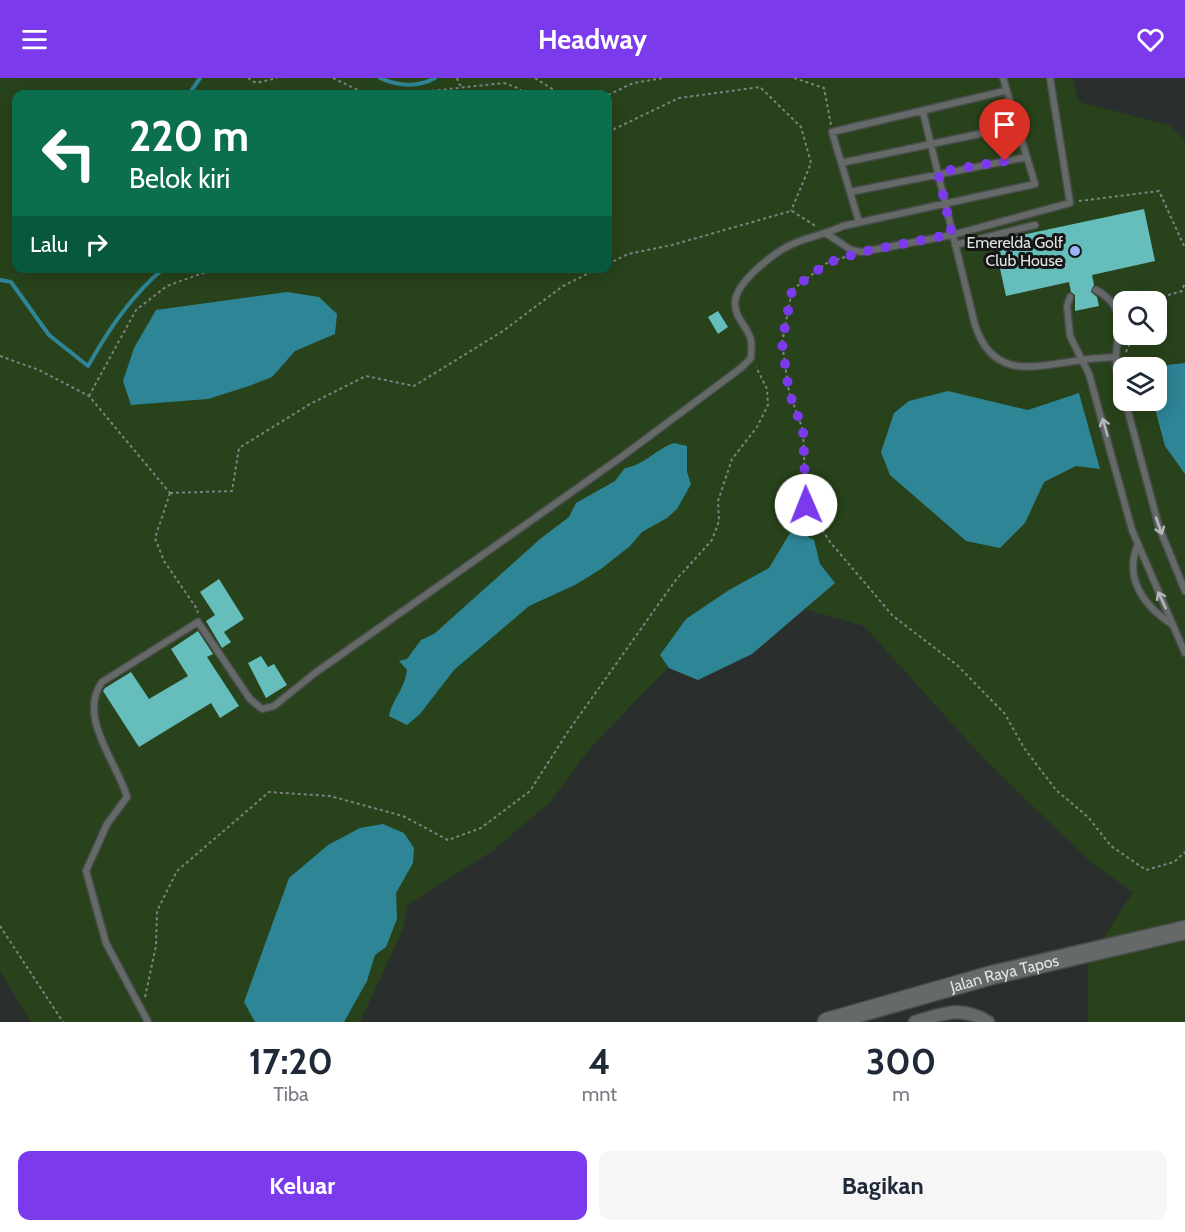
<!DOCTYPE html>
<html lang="id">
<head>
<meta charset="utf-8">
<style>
  :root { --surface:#fff; --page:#f6f6f7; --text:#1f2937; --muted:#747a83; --accent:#7c3aed }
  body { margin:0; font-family:Cabin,sans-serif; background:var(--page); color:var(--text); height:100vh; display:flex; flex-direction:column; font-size:22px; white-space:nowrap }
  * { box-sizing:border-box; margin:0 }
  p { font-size:20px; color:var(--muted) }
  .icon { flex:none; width:33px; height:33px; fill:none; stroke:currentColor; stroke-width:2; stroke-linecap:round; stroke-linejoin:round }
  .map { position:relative; height:944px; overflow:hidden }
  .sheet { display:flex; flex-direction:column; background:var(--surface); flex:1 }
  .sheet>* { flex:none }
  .banner { position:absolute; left:12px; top:12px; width:600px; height:183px; border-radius:12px; box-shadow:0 3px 15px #0003; background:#0b6e4f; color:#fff; overflow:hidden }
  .controls { position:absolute; left:1113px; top:213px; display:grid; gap:12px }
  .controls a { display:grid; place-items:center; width:54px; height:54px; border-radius:12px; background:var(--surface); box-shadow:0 3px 15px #0003; font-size:30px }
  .pin { position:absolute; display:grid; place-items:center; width:51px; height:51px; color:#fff; margin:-62px -26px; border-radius:50% 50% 50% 0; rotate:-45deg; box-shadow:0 0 6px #0007 }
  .pin .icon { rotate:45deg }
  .me { position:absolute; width:66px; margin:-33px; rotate:359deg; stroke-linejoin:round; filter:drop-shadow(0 0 4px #0008) }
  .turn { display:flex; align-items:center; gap:21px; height:126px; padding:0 18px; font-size:27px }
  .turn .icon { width:78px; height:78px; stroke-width:2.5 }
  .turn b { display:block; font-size:42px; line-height:51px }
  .then { display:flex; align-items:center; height:57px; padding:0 18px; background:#0003; gap:12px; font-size:22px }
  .eta { display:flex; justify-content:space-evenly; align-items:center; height:102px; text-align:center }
  .eta b { font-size:36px; font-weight:700; line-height:42px }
  .action { display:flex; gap:12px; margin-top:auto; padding:12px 18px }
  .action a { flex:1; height:69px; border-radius:12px; background:var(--accent); color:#fff; font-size:24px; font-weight:700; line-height:69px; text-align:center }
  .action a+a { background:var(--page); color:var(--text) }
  header { display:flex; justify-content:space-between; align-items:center; height:78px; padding:0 18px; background:var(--accent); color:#fff; font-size:27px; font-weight:700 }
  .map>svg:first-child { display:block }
  .green { fill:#28431b; fill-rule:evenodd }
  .water { fill:#2e8596 }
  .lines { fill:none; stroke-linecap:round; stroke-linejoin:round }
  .stream { stroke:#2e8596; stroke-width:4 }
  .building { fill:#66bebc }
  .lane-casing { stroke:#494c4b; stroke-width:9 }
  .street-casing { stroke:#494c4b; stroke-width:15 }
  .secondary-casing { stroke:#494c4b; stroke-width:21 }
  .path { stroke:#7e8280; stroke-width:2; stroke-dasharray:3 3; stroke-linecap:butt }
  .lane { stroke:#656a68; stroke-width:6 }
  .street { stroke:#656a68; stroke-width:12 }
  .secondary { stroke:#656a68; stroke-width:18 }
  .oneway { stroke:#b6b9b8 }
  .route { stroke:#7c3aed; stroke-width:10; stroke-dasharray:0 18 }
  .poi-dot { fill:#9db4fd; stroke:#141616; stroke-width:2 }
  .labels { text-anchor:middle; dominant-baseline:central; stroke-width:6; stroke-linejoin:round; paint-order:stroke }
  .poi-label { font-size:16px; fill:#e1e4e3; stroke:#141616; text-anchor:end }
  .street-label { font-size:16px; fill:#e1e4e3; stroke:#141616 }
</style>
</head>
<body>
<header><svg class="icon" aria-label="menu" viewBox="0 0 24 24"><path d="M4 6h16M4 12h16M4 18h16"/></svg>Headway<svg class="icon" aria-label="heart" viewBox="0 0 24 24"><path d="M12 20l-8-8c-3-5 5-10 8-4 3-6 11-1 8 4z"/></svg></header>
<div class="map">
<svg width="1185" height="944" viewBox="0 0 1185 944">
  <rect width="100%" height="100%" fill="#2a2f2d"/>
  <path class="green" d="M0 0H1072L1079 24 1169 47 1185 63V944H1088V884L1133 814 1093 786 986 683 864 548 805 531 752 576 698 602 668 590 591 669 551 723 494 772 407 827 403 851 360 944H31L0 893ZM16 16H608V190H16ZM1124 224H1156V256H1124ZM1124 290H1156V322H1124Z"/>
  <path class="water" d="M287 214 319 219 337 236 335 256 295 273 272 299 249 308 208 321 131 327 123 303 134 270 156 232Z
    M1185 285V396L1165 368 1153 323 1156 322 1157 294 1167 287Z
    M948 313 1028 332 1079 315 1100 391 1076 388 1044 404 1025 445 1000 470 966 463 890 397 881 374 894 335 909 323Z
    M674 365 687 368V394L691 406 677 431 667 440 642 454 630 468 601 491 575 507 529 528 454 592 420 636 407 647 389 638C393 620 404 613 407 592L399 583 407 581 421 562 434 556 540 461 569 439 576 425 615 403 625 390C643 388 656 371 674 365Z
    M790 455 803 456 814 462 820 486 835 505 752 576 698 602 669 590 660 577 686 541 729 512 769 490Z
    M383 746 404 755 414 770 413 785 396 815 397 841 386 869 375 877 367 903 344 944H255L244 924 289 800 328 767 360 750Z"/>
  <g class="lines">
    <path class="stream" d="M380 0C398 8 417 10 435 0
      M189 16 200 0
      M0 202 11 204 49 257 88 288C109 251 131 218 164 190"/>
  </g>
  <path class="building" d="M1144 131 1155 183 1092 197 1094 207 1091 214 1097 219 1099 228 1075 233V217L1071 214 1069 204 1006 218 994 163Z
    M718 233 728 249 718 256 708 239Z
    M219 501 244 541 224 554 231 564 222 570 206 543 215 537 200 514Z
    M198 553 213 576 207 579 239 628 220 640 211 625 139 669 103 613 105 610 131 594 149 621 188 598 171 571Z
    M261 578 268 589 274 586 287 607 266 620 248 585Z"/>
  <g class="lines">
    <g class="lane-casing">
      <path id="lane" d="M923 34 975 247C994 305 1038 287 1083 282 1094 280 1105 280 1116 279
        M841 85 1017 48
        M850 114 1027 79
        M859 144 832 54 1005 13
        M827 156 851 172 862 174 952 157 1070 125 1050 0
        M955 167 1035 147
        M1096 212C1128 229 1117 251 1116 280 1115 292 1120 306 1124 318
        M1070 219 1067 228 1070 258 1089 296 1132 452 1185 575
        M1125 322 1159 449 1185 513
        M1138 466C1123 501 1145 529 1173 547
        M148 944 106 865 86 793 107 746 127 719C117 684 77 639 102 604L198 544 250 621 262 631 274 628 315 595 620 380 741 290 751 280C751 275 752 267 751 262 747 247 735 241 735 225 735 204 777 172 795 165 811 158 827 156 843 148L1035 106 1003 0"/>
    </g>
    <g class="street-casing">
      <path id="street" d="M915 944C943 936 961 927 988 944"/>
    </g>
    <g class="secondary-casing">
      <g id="secondary">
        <path id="s1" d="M827 944 992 897 1185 852"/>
      </g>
    </g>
    <path class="path" d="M248 0 256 5 277 0
      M333 0 360 13 402 16 504 5 520 11 523 16
      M457 0 459 6 464 10
      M535 0 560 16
      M794 0 824 10 831 47
      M608 17 633 5 664 0
      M608 54 679 20 760 9 801 49 811 85 791 133
      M1079 123 1159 113 1185 170
      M792 133 817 149
      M845 179 827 185 792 212 782 265 789 314 803 352 806 427 830 464 893 538 957 587 1005 636 1024 670 1056 712 1088 739 1111 768 1146 792 1174 784 1185 774
      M608 186 628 176 672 167 791 133
      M1145 224 1182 213 1185 204
      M1126 274 1134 256
      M0 278 39 292 89 318 170 415
      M89 318 136 232 167 208 217 190
      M170 415 232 413 239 370 310 326 366 298 414 308 503 253 563 208 599 190
      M170 415 155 460 164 483 197 531 198 535
      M0 848 63 944
      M145 919 156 868 157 833 177 793 269 714 330 718 403 738 448 762 481 750 530 713 567 655 675 503 712 462 719 443 718 423 732 381 757 349 768 327 767 311 756 289"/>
    <use href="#lane" class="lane"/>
    <use href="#street" class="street"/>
    <use href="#secondary" class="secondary"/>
  </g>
  <defs><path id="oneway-shaft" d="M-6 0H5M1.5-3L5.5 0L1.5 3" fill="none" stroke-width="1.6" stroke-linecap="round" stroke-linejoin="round" transform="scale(1.5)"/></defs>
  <g class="oneway">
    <use href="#oneway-shaft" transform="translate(1105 349) rotate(-106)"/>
    <use href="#oneway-shaft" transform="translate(1159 448) rotate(71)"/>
    <use href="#oneway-shaft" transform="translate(1162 522) rotate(-115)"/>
  </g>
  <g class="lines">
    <path class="route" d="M806 427 803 352 789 314 782 265 792 212 827 185 862 174 952 156 938 94 1005 83"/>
  </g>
  <circle class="poi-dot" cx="1075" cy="173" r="6"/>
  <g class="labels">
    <g class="poi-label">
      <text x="1063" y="164">Emerelda Golf<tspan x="1063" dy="18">Club House</tspan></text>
    </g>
    <g class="street-label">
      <text stroke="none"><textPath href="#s1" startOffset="184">Jalan Raya Tapos</textPath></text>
    </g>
  </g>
</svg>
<div class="controls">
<a><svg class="icon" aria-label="search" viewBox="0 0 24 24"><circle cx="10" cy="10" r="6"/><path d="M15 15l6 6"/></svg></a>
<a><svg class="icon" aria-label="layers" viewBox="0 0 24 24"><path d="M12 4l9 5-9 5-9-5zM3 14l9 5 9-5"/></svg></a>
</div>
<div class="pin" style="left:1005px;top:83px;background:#d93025"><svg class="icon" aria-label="arrive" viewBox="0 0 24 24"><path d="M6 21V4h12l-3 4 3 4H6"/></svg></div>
<svg class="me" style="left:806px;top:427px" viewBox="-20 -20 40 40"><circle r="19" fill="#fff"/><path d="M0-13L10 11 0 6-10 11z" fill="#7c3aed"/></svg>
<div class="banner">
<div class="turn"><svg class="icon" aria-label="left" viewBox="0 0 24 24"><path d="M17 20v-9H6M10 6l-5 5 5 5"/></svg><div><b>220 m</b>Belok kiri</div></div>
<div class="then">Lalu<svg class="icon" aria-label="right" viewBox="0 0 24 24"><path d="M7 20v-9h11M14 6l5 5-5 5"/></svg></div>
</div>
</div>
<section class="sheet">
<div class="eta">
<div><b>17:20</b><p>Tiba</p></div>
<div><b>4</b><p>mnt</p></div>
<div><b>300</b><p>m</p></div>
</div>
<div class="action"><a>Keluar</a><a>Bagikan</a></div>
</section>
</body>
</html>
